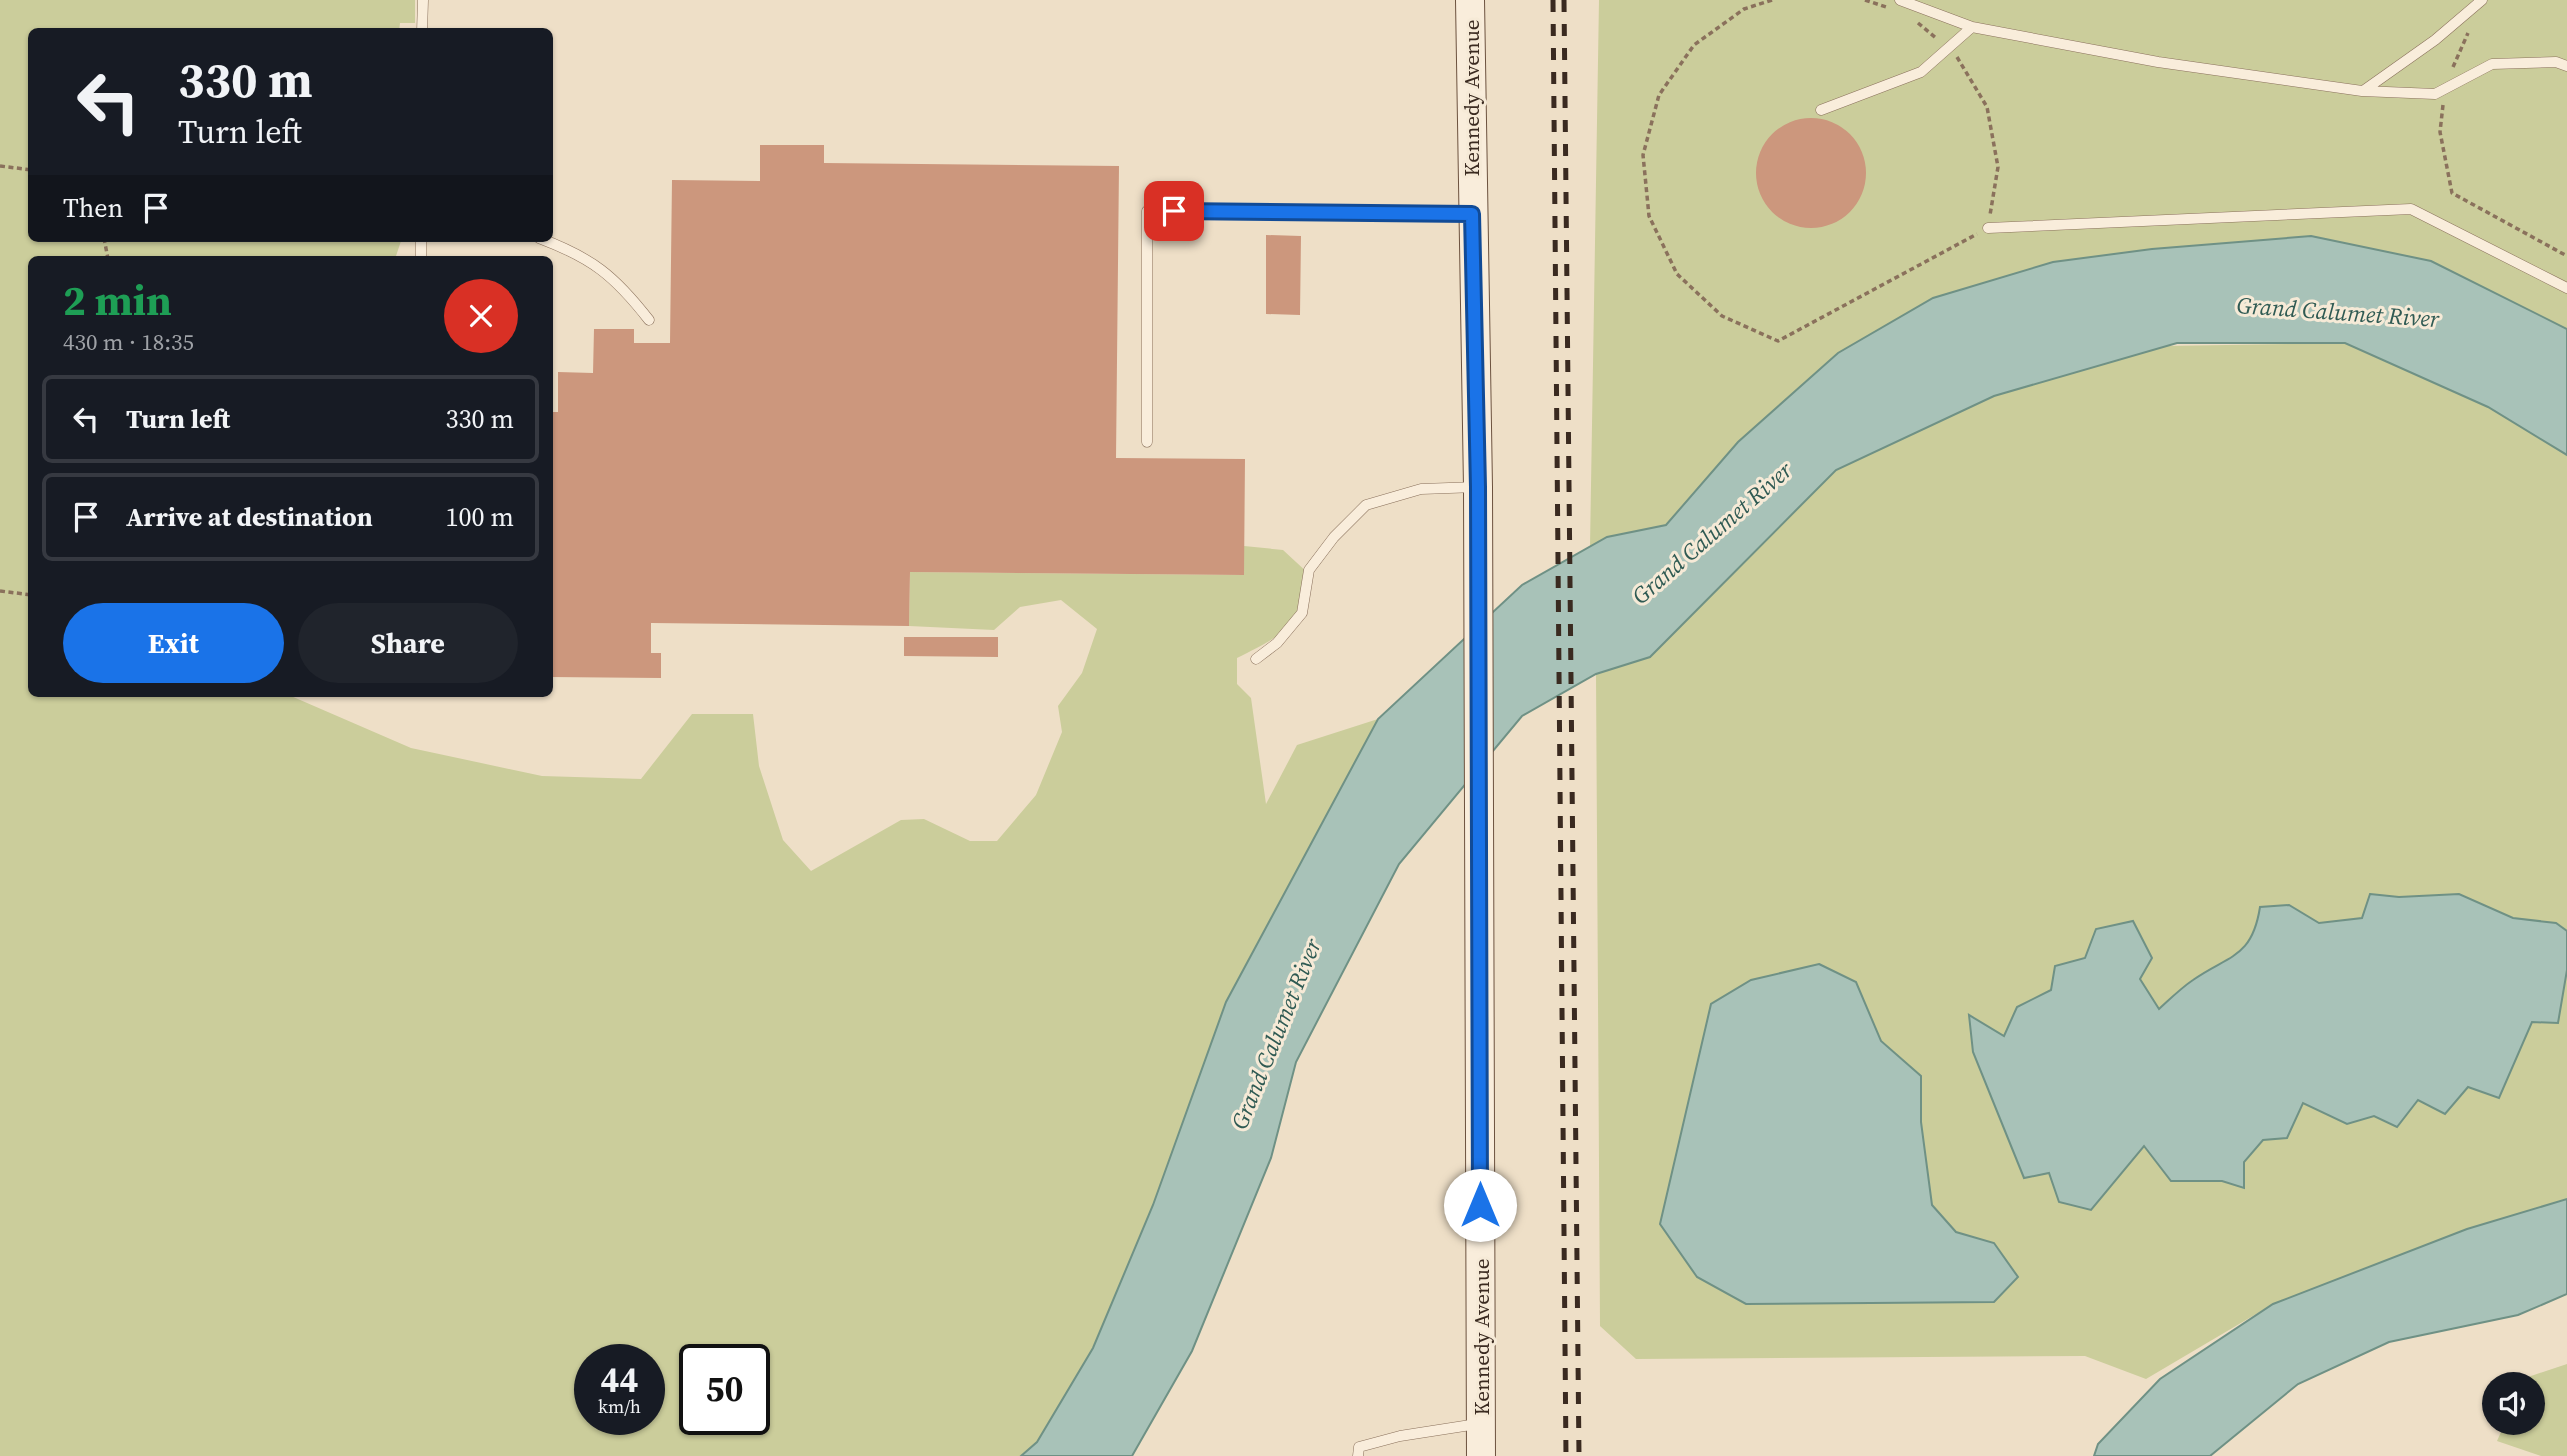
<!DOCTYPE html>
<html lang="en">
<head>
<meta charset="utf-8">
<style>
  :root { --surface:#171b24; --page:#20242c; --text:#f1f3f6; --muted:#9ea1a6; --line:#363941; --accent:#1a73e8 }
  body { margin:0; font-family:"Source Serif 4",serif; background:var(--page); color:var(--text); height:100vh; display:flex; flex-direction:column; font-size:26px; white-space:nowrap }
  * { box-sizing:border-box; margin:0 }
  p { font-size:23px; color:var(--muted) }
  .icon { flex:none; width:38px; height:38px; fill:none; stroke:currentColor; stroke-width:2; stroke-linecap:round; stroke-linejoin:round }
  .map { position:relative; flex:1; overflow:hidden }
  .details { position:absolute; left:28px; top:256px; width:525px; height:441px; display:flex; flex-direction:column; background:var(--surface); border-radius:10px; box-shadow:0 2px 5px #0004 }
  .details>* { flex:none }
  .top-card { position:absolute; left:28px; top:28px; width:525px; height:214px; border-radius:10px; box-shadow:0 2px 5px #0004; background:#171b24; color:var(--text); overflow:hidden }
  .tools { position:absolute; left:2482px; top:1372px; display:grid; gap:14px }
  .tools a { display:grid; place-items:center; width:63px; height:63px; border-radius:50%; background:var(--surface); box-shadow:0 2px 5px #0004; font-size:35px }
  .speed { position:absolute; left:574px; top:1344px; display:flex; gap:14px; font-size:35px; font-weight:700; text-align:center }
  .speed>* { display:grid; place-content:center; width:91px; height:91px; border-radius:50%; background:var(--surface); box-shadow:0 2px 5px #0004; line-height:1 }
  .speed small { font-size:18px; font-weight:400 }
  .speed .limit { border:4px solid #111; border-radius:10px; background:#fff; color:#111 }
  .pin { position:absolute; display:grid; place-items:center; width:60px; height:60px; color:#fff; margin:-30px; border-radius:14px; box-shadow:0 4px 10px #0006 }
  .me { position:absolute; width:77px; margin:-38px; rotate:0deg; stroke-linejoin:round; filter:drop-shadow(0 0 5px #0008) }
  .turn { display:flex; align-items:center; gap:24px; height:147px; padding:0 35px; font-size:32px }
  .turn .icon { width:91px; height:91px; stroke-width:2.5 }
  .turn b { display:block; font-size:49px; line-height:60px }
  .then { display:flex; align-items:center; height:66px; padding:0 35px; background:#0003; gap:14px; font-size:26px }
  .round { display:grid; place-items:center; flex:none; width:74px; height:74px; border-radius:37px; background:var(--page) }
  .summary { display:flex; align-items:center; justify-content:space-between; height:119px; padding:0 35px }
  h1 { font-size:42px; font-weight:700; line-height:52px; color:#1e9e55 }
  .button { display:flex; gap:14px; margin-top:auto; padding:14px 35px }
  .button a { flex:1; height:80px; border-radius:42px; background:var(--accent); color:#fff; font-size:28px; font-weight:700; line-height:80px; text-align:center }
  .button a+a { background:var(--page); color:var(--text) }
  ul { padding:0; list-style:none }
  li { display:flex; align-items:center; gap:21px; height:88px; margin:0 14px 10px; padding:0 21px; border:4px solid var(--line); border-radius:10px }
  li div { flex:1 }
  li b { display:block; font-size:26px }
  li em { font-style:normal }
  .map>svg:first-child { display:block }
  .green { fill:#cbcd9b; fill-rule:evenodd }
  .water { fill:#a8c2b8; stroke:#6f9185; stroke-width:2 }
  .building { fill:#cc977d }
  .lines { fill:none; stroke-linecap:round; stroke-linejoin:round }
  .lane-casing { stroke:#8a715c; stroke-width:11 }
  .secondary-casing { stroke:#6c523f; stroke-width:30 }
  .path { stroke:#8a715c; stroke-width:3.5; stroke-dasharray:5 3.5; stroke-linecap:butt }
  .lane { stroke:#f9eddb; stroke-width:10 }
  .secondary { stroke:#f9eddb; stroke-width:28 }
  .rail { stroke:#3a2a20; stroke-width:5; stroke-dasharray:12 12; stroke-linecap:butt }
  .route-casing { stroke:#114b97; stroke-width:18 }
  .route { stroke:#1a73e8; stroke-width:12 }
  .labels { text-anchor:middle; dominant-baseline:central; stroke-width:6; stroke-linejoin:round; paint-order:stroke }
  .street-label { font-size:21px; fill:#3a2a20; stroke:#f6ead7 }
  .water-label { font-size:23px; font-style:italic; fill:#2f5a53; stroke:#f6ead7 }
</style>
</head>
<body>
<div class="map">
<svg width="2567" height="1456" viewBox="0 0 2567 1456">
  <rect width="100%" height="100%" fill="#eedfc7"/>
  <path class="green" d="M0 0H415V23H400L399 31 32 32V238H402L395 259H32V693H284L411 748 542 776 641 779 692 714H753L759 766 783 840 811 871 901 820 924 819 970 841H997L1036 795 1062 732 1058 706 1082 673 1097 629 1061 600 1020 607 994 630 909 626 910 572 1243 575 1244 546 1283 550 1309 574C1301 628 1282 635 1237 658V684L1251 698 1266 804 1297 745 1378 719 1226 1002 1153 1205 1093 1348 1037 1442 1021 1456H0ZM590 1360H649V1419H590ZM695 1360H754V1419H695Z
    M1599 0H2567V329L2431 261 1933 298 1839 353 1738 442 1666 525 1607 537 1590 547Z
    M2345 343 2488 407 2567 455V1199L2467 1229 2273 1304 2146 1379 2085 1356 1636 1359 1600 1326 1596 674 1650 657 1836 470 1994 396 2165 346Z
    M2567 1364V1456H2541L2497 1441 2505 1423H2532V1384H2522L2525 1378Z"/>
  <path class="water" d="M2311 236 2431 261 2567 329V455L2488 407 2345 343H2177L1994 396 1836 470 1650 657 1596 674 1522 716 1399 864 1296 1062 1271 1158 1192 1351 1132 1456H1021L1037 1442 1093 1348 1153 1205 1226 1002 1378 719 1522 585 1607 537 1666 525 1738 442 1838 353 1933 298 2053 262 2152 249Z
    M2370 894 2399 897 2459 894 2513 918 2556 923 2567 931V970L2558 1023 2532 1022 2499 1098 2468 1087 2445 1114 2418 1100 2397 1127 2374 1116 2347 1124 2303 1103 2287 1138 2263 1140 2244 1162V1188L2222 1181H2171L2144 1146 2091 1210 2059 1202 2049 1173 2024 1178 1973 1052 1969 1015 2004 1036 2017 1007 2051 990 2055 966 2085 958 2096 929 2133 921 2152 958 2140 979 2159 1009C2170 999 2181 988 2193 980 2228 955 2252 959 2260 907L2289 905 2319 923 2362 918Z
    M1819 964 1856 982 1881 1041 1921 1076V1122L1932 1205 1956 1232 1994 1243 2018 1277 1994 1302 1746 1304 1697 1277 1660 1224 1711 1004 1751 980Z
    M2567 1199V1294L2518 1315 2389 1342 2298 1384 2210 1456H2094L2098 1444 2160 1379 2273 1304 2467 1229Z"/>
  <path class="building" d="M1756 173a55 55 0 1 1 110 0a55 55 0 1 1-110 0Z
    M760 145H824V163L1119 166 1116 458 1245 459 1244 575 910 572 909 626 651 623V653H661V678L550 677V412H558V372L593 373 594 329H634V343H670L672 180 760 181Z
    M1266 235 1301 236 1300 315 1266 314Z
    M904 637H998V657L904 656Z"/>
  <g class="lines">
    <g class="lane-casing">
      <path id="lane" d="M1900 0 1972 27 2158 62 2362 91 2435 94 2492 64 2556 62 2567 66
        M422 32 423 0
        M2363 91 2435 40 2482 0
        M1821 110 1921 72 1972 27
        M1988 228 2411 209 2567 288
        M539 238C592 258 614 275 649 320
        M421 259V238
        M1147 442V211L1472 214
        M1256 659 1277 643 1302 613 1309 570 1334 537 1366 505 1421 489 1477 487
        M1358 1456 1359 1447 1400 1436 1477 1424"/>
    </g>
    <g class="secondary-casing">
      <path id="secondary" d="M1470 0 1478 487 1481 1456"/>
    </g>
    <path class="path" d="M1772 0 1744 9 1694 45 1659 95 1643 155 1649 216 1677 274 1722 316 1778 341 1977 234
      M1865 0 1886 7
      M1918 23 1936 38
      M1957 57 1987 107 1998 167 1990 215
      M2453 67 2468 33
      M2443 105 2440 132 2452 193 2567 256
      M0 166 32 170
      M104 238 108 259
      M0 591 32 595"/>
    <use href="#lane" class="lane"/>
    <use href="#secondary" class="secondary"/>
    <path class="rail" d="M1553 0 1566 1456
      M1564 0 1579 1456"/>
  </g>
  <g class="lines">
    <g class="route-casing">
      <path id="route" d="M1174 211 1472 214 1478 487 1480 1205"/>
    </g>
    <use href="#route" class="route"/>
  </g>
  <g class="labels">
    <g class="street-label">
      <text transform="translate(1471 98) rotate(-90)">Kennedy Avenue</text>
      <text transform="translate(1481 1337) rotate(-90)">Kennedy Avenue</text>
    </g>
    <g class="water-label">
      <text transform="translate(2338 312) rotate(4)">Grand Calumet River</text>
      <text transform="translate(1712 533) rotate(-41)">Grand Calumet River</text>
      <text transform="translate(1276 1034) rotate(-68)">Grand Calumet River</text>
    </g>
  </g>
</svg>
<div class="tools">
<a><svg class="icon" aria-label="sound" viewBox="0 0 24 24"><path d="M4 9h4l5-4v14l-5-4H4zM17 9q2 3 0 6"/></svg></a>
</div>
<div class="speed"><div>44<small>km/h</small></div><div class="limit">50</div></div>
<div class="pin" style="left:1174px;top:211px;background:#d93025"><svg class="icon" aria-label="arrive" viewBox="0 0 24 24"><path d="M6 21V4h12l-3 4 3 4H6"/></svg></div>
<svg class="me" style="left:1480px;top:1205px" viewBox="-20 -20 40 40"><circle r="19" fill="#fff"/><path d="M0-13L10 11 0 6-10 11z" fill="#1a73e8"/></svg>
<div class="top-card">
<div class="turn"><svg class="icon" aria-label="left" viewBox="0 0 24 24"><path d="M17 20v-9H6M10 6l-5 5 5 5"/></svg><div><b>330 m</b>Turn left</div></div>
<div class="then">Then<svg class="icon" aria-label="arrive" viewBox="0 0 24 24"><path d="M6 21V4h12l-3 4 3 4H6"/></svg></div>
</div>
<section class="details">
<div class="summary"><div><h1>2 min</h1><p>430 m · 18:35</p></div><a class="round" style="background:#d93025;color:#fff"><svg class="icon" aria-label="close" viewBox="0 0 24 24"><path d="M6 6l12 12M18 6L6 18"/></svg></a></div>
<ul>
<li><svg class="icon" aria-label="left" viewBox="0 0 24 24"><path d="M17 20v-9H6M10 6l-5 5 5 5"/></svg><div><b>Turn left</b></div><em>330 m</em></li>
<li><svg class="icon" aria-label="arrive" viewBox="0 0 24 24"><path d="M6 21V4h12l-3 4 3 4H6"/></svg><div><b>Arrive at destination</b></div><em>100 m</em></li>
</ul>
<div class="button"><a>Exit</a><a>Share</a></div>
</section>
</div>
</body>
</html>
